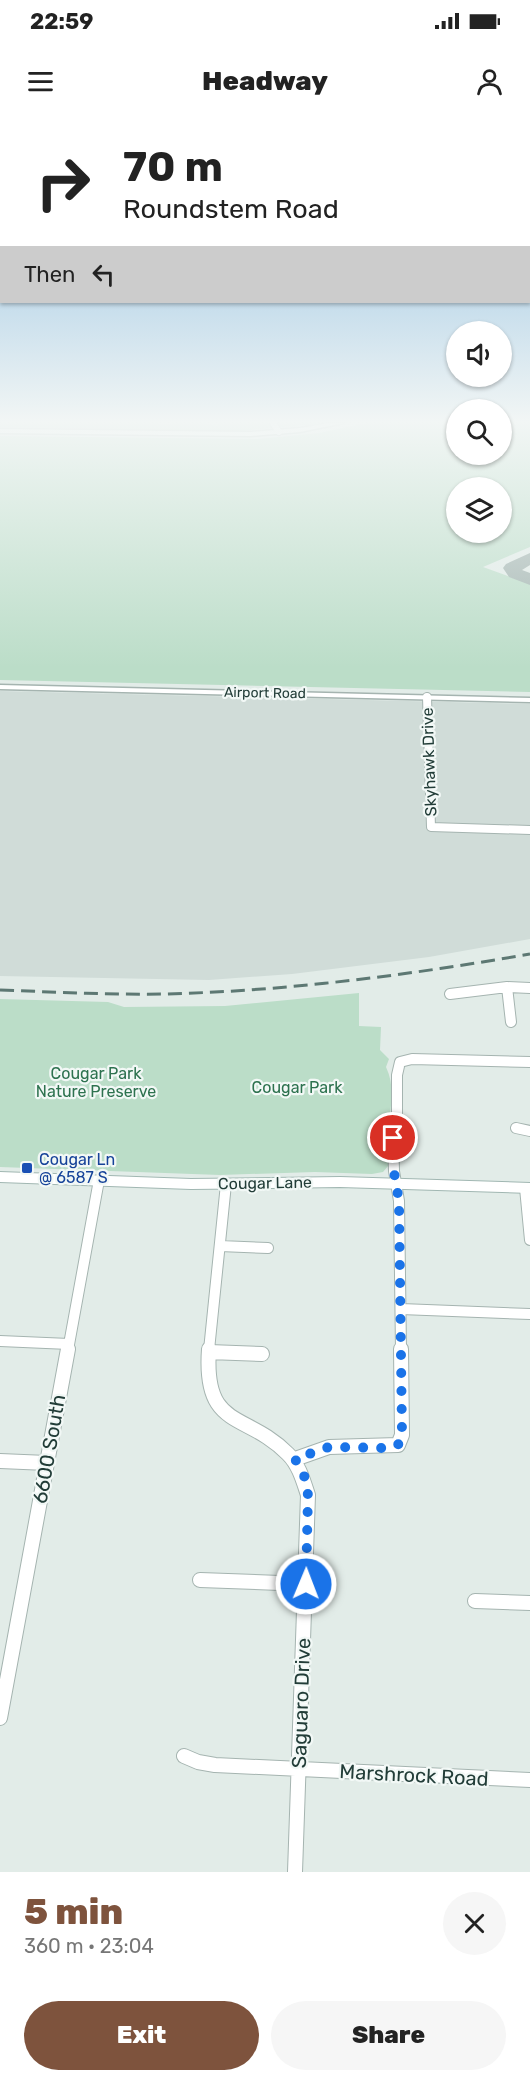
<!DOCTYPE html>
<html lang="en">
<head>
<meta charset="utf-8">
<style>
  :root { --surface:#fff; --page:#f6f6f6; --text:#222; --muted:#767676; --accent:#7e533d }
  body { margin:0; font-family:Rubik,sans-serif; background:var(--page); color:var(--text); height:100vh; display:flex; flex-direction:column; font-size:22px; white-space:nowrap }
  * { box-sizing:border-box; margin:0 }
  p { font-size:20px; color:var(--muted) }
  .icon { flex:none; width:33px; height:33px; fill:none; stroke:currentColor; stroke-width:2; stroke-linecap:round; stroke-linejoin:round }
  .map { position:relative; height:1752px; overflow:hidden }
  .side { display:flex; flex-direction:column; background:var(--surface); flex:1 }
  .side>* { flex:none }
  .top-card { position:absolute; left:0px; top:0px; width:531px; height:183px; box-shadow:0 2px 4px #0004; background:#fff; color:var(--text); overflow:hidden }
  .tools { position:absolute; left:446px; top:201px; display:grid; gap:12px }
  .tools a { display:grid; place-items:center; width:66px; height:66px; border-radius:50%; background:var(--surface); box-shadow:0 2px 4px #0004; font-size:30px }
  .pin { position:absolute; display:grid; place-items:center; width:51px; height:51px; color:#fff; margin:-26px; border:3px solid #fff; border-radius:50%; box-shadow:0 2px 6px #0007 }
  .me { position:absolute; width:66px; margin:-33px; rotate:1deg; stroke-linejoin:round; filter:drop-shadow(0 0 4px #0008) }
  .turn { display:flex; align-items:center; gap:21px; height:126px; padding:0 24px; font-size:27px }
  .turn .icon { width:78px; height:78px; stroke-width:2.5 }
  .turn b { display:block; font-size:42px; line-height:51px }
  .then { display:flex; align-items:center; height:57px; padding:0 24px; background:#0003; gap:12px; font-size:22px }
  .round { display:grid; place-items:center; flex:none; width:63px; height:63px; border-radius:32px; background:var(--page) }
  .head { display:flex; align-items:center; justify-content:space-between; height:102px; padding:0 24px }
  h1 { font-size:36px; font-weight:800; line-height:45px; color:var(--accent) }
  .button { display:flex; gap:12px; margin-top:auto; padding:12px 24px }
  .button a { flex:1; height:69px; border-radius:36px; background:var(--accent); color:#fff; font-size:24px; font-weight:800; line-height:69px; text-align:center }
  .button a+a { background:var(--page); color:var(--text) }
  .status { display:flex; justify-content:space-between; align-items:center; height:42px; padding:0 30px; background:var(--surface); direction:ltr }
  .status svg { height:16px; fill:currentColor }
  header { display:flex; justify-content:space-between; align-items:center; height:78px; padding:0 24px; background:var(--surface); font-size:27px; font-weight:800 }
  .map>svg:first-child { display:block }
  .built { fill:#d0dcd8 }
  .green { fill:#bbddc8; fill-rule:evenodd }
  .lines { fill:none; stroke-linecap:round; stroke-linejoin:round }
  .taxiway { fill:#a0b2ae; fill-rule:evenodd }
  .minor-far3-casing { stroke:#a5b4b0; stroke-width:8 }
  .minor-far2-casing { stroke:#a5b4b0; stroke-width:10 }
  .minor-far1-casing { stroke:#a5b4b0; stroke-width:12 }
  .minor-casing { stroke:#a5b4b0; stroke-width:16 }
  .tertiary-casing { stroke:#a5b4b0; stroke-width:3 }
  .secondary-casing { stroke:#a1b7b2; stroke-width:2 }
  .minor-far3 { stroke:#fff; stroke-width:6 }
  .minor-far2 { stroke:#fff; stroke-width:8 }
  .minor-far1 { stroke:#fff; stroke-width:10 }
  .minor { stroke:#fff; stroke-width:14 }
  .tertiary { fill:#fff; fill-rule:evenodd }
  .secondary { fill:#fff; fill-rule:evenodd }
  .rail { stroke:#5d7873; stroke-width:3; stroke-dasharray:14 7; stroke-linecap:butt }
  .route { stroke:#1a73e8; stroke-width:10; stroke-dasharray:0 18 }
  .transit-dot { fill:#1a4fb4; stroke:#f2f8f6; stroke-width:2 }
  .labels { text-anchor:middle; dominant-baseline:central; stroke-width:4.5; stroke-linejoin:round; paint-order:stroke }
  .far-street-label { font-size:14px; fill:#223d38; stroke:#f2f8f6 }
  .street-label { font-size:16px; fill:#223d38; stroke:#f2f8f6 }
  .park-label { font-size:16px; fill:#2d724f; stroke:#f2f8f6 }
  .transit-label { font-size:16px; fill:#164399; stroke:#f2f8f6; text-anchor:start }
  .near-street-label { font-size:20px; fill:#223d38; stroke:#f2f8f6 }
</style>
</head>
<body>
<div class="status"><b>22:59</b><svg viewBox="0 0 49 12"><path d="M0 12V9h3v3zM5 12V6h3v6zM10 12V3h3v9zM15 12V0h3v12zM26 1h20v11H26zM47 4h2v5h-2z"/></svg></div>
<header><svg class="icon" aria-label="menu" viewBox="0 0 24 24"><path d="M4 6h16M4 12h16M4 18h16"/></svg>Headway<svg class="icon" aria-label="person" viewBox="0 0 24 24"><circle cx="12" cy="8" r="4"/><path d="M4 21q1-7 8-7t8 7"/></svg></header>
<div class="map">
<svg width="530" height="1752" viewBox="0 0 530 1752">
  <rect width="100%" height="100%" fill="#e2ece8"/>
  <path class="built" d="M0 571 530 584V819L429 837 292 854 209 860 0 856Z"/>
  <path class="green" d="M0 303H157L171 305 172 303H204L217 306 218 303H324L240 311 0 307Z
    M366 303H456V334H501V303H530V427L483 447 530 464V572L0 560V316L258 319 319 313ZM456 368H501V412H456Z
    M359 873V906L381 907 380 930 389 939 386 947C397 970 389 993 387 1017 386 1027 389 1036 388 1046L383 1052 372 1054 315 1052 220 1055 0 1047V879L108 882 124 887 225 886Z"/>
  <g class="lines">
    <path class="taxiway" d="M530 433V445L522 450 530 453V465L509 457 503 448 506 444Z"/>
    <g class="minor-far3-casing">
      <path id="minor-far3" d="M273 303 279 312"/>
    </g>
    <g class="minor-far2-casing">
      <path id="minor-far2" d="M427 577 431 707 530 710"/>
    </g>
    <g class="minor-far1-casing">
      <path id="minor-far1" d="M507 867 511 902
        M450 874 507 867 530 868
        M516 1008 530 1011
        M525 1068 530 1120
        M220 1126 268 1128
        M401 1189 530 1194
        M0 1221 69 1224
        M68 1230 99 1060
        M209 1230 226 1064
        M401 1230 399 1081 394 1051 393 1018 397 997V955L400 942 412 939 530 942"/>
    </g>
    <g class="minor-casing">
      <path id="minor" d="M209 1229C203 1311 246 1291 288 1334 299 1345 303 1360 308 1375L295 1752
        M209 1232 262 1234
        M295 1339 329 1327 398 1325 402 1315 401 1229
        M0 1341 47 1343
        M200 1460 306 1464
        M475 1481 530 1483
        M0 1598 68 1229
        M184 1636 198 1642 215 1645 530 1660"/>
    </g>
    <g class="tertiary-casing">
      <path id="tertiary" d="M330 303H344L300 312 251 316 0 313V309L251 312 300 308Z
        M0 565 530 578V582L0 569Z"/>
    </g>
    <g class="secondary-casing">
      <path id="secondary" d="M0 1052 191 1059 340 1057 530 1063V1073L340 1067 191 1069 0 1062Z"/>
    </g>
    <use href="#minor-far3" class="minor-far3"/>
    <use href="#minor-far2" class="minor-far2"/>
    <use href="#minor-far1" class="minor-far1"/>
    <use href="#minor" class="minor"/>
    <use href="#tertiary" class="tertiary"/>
    <use href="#secondary" class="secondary"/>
    <path class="rail" d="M0 870C55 872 109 875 164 874 287 871 409 855 530 834"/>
  </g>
  <linearGradient id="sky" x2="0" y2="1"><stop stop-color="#83b8de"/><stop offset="0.55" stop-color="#f2f6f5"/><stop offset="1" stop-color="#f2f6f5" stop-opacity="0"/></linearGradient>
  <rect width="530" height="548" fill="url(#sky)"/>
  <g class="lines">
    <path class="route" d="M306 1464 308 1375 304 1355 295 1339 329 1327 386 1328 398 1325 402 1314 399 1081 394 1052 393 1018"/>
  </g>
  <rect class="transit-dot" x="21" y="1042" width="12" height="12" rx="3"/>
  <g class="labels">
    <g class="far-street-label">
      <text transform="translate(265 573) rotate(1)">Airport Road</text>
    </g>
    <g class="street-label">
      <text transform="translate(429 642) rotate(-92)">Skyhawk Drive</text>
      <text transform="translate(265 1063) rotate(-1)">Cougar Lane</text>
    </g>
    <g class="park-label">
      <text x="96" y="953">Cougar Park<tspan x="96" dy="18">Nature Preserve</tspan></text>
      <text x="297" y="967">Cougar Park</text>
    </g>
    <g class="transit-label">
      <text x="39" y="1039">Cougar Ln<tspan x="39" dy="18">@ 6587 S</tspan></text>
    </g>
    <g class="near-street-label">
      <text transform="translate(49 1329) rotate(-80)">6600 South</text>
      <text transform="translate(301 1583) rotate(-88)">Saguaro Drive</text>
      <text transform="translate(414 1655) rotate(3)">Marshrock Road</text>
    </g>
  </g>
</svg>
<div class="tools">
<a><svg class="icon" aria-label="sound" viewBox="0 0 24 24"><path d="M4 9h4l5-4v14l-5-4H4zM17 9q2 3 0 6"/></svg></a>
<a><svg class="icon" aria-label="search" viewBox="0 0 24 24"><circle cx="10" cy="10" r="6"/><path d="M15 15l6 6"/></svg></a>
<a><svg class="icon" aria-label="layers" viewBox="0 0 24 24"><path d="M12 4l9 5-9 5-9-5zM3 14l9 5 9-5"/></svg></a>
</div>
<div class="pin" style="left:393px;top:1018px;background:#d93025"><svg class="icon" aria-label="arrive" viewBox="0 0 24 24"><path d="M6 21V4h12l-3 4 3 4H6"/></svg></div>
<svg class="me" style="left:306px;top:1464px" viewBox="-20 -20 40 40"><circle r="17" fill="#1a73e8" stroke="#fff" stroke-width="3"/><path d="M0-11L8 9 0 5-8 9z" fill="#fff"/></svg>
<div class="top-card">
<div class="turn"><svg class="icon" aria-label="right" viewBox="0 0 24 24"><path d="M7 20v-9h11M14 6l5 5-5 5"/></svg><div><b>70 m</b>Roundstem Road</div></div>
<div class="then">Then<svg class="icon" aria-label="left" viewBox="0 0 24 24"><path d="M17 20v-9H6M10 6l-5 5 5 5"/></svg></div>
</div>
</div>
<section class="side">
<div class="head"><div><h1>5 min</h1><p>360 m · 23:04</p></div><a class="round"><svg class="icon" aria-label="close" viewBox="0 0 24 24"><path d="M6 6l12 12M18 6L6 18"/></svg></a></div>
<div class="button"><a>Exit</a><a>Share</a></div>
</section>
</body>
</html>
